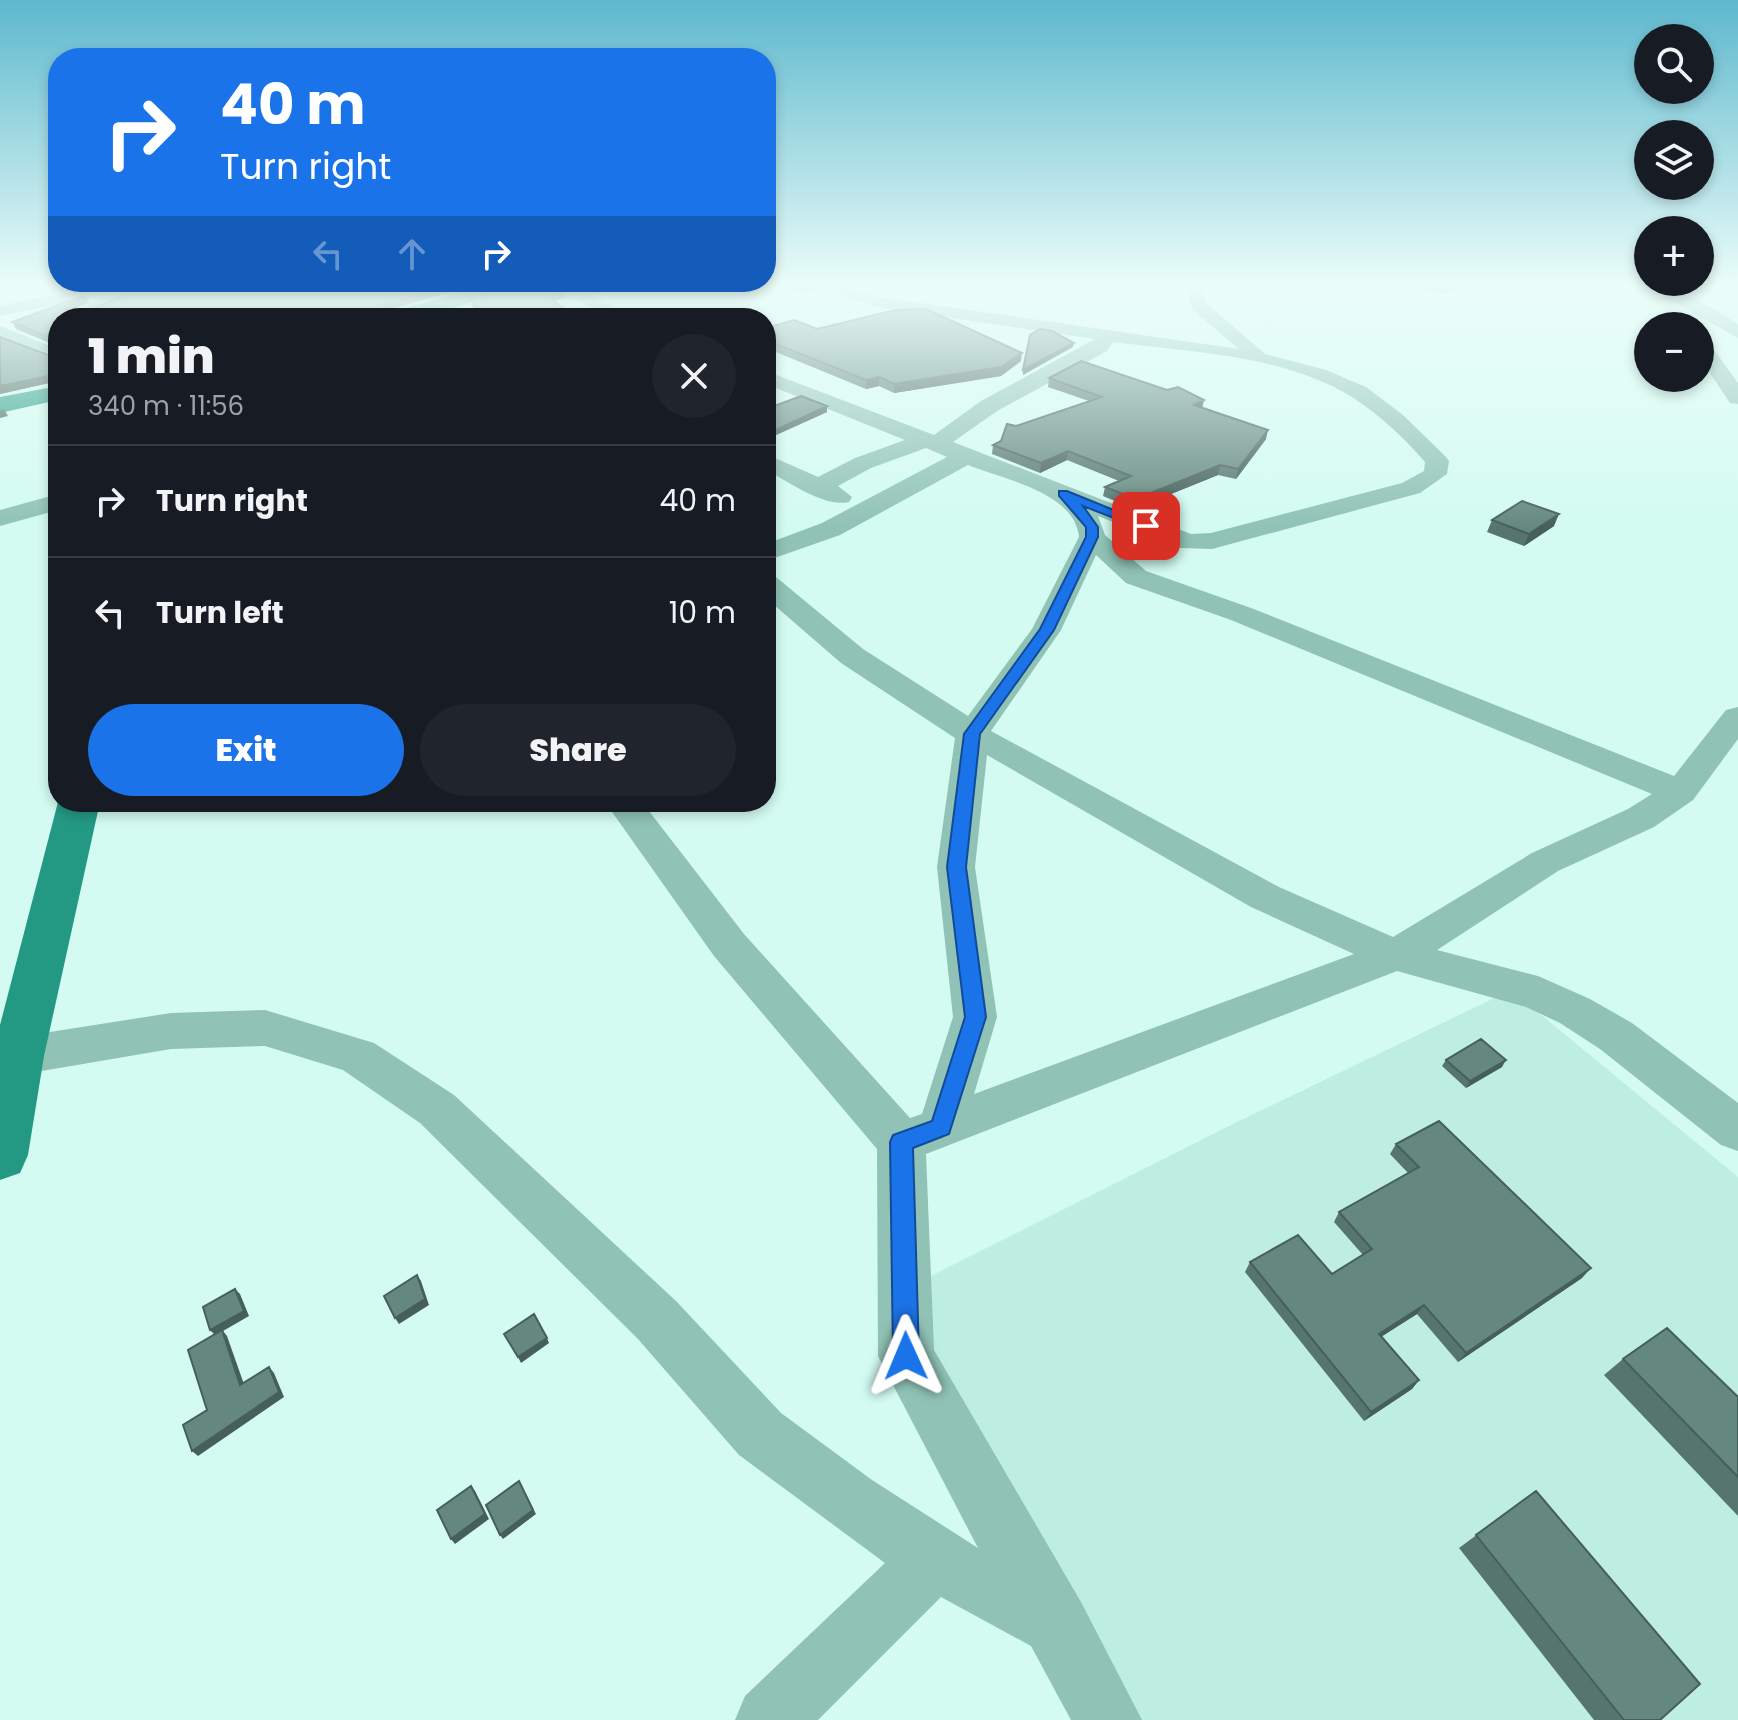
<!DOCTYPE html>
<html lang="en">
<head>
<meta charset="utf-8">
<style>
  :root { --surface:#171b24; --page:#20242c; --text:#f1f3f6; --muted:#9ea1a6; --line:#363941; --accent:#1a73e8 }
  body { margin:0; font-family:Poppins,sans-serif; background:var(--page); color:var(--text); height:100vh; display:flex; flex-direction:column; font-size:30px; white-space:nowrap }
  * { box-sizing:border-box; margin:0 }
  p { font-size:26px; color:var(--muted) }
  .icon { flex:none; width:44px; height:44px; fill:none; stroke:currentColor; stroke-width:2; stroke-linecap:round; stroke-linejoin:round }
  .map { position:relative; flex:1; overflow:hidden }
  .details { position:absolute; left:48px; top:308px; width:728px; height:504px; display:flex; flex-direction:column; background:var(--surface); border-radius:32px; box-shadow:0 4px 12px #0003 }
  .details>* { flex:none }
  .banner { position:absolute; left:48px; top:48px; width:728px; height:244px; border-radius:32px; box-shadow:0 4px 12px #0003; background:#1a73e8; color:#fff; overflow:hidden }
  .buttons { position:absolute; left:1634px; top:24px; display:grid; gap:16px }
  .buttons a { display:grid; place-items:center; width:80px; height:80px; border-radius:50%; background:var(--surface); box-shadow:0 4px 12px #0003; font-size:40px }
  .pin { position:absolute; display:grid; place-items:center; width:68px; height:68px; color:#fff; margin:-34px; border-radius:16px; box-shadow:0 4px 12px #0006 }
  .me { position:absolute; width:88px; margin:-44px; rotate:359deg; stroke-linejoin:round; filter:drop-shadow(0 0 6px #0008) }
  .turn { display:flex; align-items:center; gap:28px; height:168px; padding:0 40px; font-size:36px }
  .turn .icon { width:104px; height:104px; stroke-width:2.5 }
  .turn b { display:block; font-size:56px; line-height:68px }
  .lanes { display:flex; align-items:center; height:76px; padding:0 40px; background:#0003; justify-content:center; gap:40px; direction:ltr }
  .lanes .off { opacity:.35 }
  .round { display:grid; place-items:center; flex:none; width:84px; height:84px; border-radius:42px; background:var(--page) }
  .overview { display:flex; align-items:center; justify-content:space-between; height:136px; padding:0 40px }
  h1 { font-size:48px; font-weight:800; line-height:60px }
  .action { display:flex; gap:16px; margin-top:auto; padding:16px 40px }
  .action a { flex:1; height:92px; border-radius:48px; background:var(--accent); color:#fff; font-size:32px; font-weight:800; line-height:92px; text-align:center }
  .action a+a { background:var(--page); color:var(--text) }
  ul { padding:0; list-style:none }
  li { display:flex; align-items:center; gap:24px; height:112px; padding:0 40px; border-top:2px solid var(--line) }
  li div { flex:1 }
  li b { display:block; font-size:30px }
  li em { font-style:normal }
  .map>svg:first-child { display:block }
  .built { fill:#beeee2 }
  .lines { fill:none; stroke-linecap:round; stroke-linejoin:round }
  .minor { fill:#90c2b6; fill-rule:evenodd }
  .major { fill:#239984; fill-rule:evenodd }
  .wall { fill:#56756d }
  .shaded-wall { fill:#465f59 }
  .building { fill:#64887f; stroke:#465f59; stroke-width:2 }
  .route { fill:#1a73e8; stroke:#114b97; stroke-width:2 }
</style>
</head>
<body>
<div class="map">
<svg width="1738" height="1720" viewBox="0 0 1738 1720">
  <rect width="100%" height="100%" fill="#d3fbf1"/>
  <path class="built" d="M1511 990 1738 1177V1720H1121L895 1294 1233 1124Z"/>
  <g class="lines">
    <path class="minor" d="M92 287H105L124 300 84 318H72L69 314 101 299 96 297 0 316V306Z
      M550 287H574L637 318H613Z
      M817 287H846L879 297 1239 349 1192 309 1185 287H1203L1206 303 1265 354 1326 370 1366 387 1403 415 1445 456 1449 461 1447 474 1420 493 1212 549 1179 548 1098 516 1105 535 1146 571 1251 608 1674 776 1726 710 1738 707V739L1693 800 1654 827 1558 871 1437 950 1538 976 1590 999 1632 1023 1738 1103V1151L1721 1145 1600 1049 1560 1023 1526 1007 1397 971 926 1154 934 1350 1081 1602 1142 1720H1071L1031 1646 941 1597 818 1720H735L745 1696 885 1563 739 1455 638 1339 420 1123 343 1070 265 1046 171 1049 18 1075 0 1065 2 1043 18 1037 171 1013 265 1010 374 1043 454 1095 676 1301 781 1413 872 1480 978 1548 878 1356 877 1149 714 956 605 802H642L744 934 910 1118 922 1114 953 1017 937 867 955 738 841 663 766 598V575L776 577 863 649 968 716 1032 629 1079 537C1075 492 1002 479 968 465L840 535 766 561V544L822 523 947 457 926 448 871 468 838 486 852 497 849 502C824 508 788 481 766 470V454L818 477 855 458 905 440 766 384V371L934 435 981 401 1095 339 877 307ZM1113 342C1190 352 1284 355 1352 397 1379 414 1404 438 1425 462L1424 471 1402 483 1211 533 1191 534 953 442 997 411 1107 351ZM1096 555 1126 583 1231 620 1652 794 1628 809 1532 853 1393 937 1279 887 991 731 1061 630ZM987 755 1251 907 1354 954 974 1094 997 1017 975 867Z
      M1647 287C1682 287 1709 306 1738 324V338Z
      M0 326 58 349V362L0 339Z
      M1700 338 1707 340 1738 383V404L1730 403 1700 358Z
      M58 494V510L0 526V510Z"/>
    <path class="major" d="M481 287H514L511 291 419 318H385L388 313Z
      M58 386V400L0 413V397Z
      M58 802H100L44 1056 28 1155 20 1173 0 1180V1025Z"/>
  </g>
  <path class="wall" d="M111 287H185L192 292 385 311 58 318V381L0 394V337L56 358 57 346 16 329 12 322 86 295 89 302 67 313 69 315 82 314 121 296Z
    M581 287H623L593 293Z
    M788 287H816L815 289 802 293Z
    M1418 287H1464L1443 294Z
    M565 292 566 298 554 301 565 309 566 315 552 318H483L472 306 471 299Z
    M766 328 817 329 1021 361 1001 376 894 393 879 386 866 389 766 348Z
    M1049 378 1202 408 1266 439 1236 479 1218 475 1134 509 1103 496 1105 487 1119 481 1067 460 1040 473 992 454 993 445 1001 441 1016 426 1089 401 1048 387Z
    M827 406V412L776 435 767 414 766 409Z
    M1492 520 1554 526 1524 546 1487 532Z
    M1446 1060 1502 1067 1466 1088 1442 1066Z
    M1396 1144 1582 1278 1458 1362 1417 1314 1382 1336 1419 1380 1412 1389 1364 1421 1245 1272 1250 1262 1332 1274 1363 1255 1334 1222 1339 1212 1408 1173 1390 1154Z
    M1623 1359 1738 1397V1516L1604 1375Z
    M1536 1491 1660 1720H1594L1459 1548Z"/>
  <path class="shaded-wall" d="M446 287H469L385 311 384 318 381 314 384 305Z
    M592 287H623L593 293Z
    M802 287H816L815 289 802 293Z
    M1446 287H1464L1443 294Z
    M565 292 566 298 548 302 547 296Z
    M86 295 89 302 66 313 63 307Z
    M565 309 566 315 552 318H529L528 316Z
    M1074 343 1073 347 1023 375V370Z
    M1022 353 1021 361 1001 376 894 393V384Z
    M58 374V381L0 394V386Z
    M879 377V386L866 389V380Z
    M1204 400 1202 409 1194 405Z
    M827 406V412L776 435V430Z
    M4 409 8 416 0 418V410Z
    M1268 430 1266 439 1236 479 1238 469Z
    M1068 451 1067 460 1040 473 1041 463Z
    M1220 465 1218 475 1134 509 1136 499Z
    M1559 514 1554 526 1524 546 1529 534Z
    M1506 1060 1502 1067 1466 1088 1470 1081Z
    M1591 1268 1582 1278 1458 1362 1466 1353Z
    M417 1275 421 1281 429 1305 399 1324 395 1318Z
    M235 1289 240 1294 249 1316 223 1331 227 1336 246 1390 240 1385 216 1336 210 1330Z
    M1424 1305 1417 1314 1373 1342 1379 1334Z
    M547 1338 549 1343 521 1363 518 1357Z
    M269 1367 274 1373 284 1397 198 1456 192 1451Z
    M1419 1380 1412 1389 1364 1421 1371 1412Z
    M519 1481 536 1514 503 1539 500 1535Z
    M471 1486 475 1491 489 1519 455 1544 451 1539Z"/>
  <path class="building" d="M115 287H185L192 292 204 287H446L384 305 381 314 403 315 407 318H58V374L0 386V337L56 358 57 341 12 322 86 295 63 307 69 315 82 314 124 295Z
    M555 287 565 292 547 296 565 309 528 316 532 318H487L471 299 511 287Z
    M926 309 1022 353 1001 367 894 384 879 377 866 380 766 340V328L794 320 817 329 895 310Z
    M1040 329 1052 331 1074 343 1023 370 1030 335Z
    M1081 361 1167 390 1178 387 1204 400 1194 405 1268 430 1238 469 1220 465 1136 499 1105 487 1131 476 1068 451 1041 463 993 445 1001 441 1007 424 1016 426 1102 397 1049 378Z
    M801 396 827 406 776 430 766 409Z
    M1522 501 1559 514 1529 534 1492 520Z
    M1481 1039 1506 1060 1470 1081 1446 1060Z
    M1439 1121 1591 1268 1466 1353 1424 1305 1379 1334 1419 1380 1371 1412 1250 1262 1298 1235 1332 1274 1372 1249 1339 1212 1419 1167 1396 1144Z
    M417 1275 425 1299 395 1318 384 1296Z
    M235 1289 244 1311 210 1330 203 1307Z
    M534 1314 547 1338 518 1357 504 1334Z
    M1667 1328 1738 1397V1477L1623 1359Z
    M222 1330 240 1385 269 1367 279 1392 192 1451 183 1425 207 1410 188 1350Z
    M519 1481 533 1510 500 1535 486 1505Z
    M471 1486 485 1514 451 1539 437 1510Z
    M1536 1491 1700 1684 1660 1720H1624L1476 1535Z"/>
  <linearGradient id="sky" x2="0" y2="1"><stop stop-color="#5db8cd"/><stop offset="0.54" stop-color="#ebfdf9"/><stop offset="1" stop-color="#ebfdf9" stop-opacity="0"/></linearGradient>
  <rect width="1738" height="528" fill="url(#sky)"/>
  <path class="route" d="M1059 491H1067L1153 526 1142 529 1083 506 1098 527V537L1054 630 980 734 966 867 986 1017 949 1134 913 1148 919 1356 915 1366 906 1370 897 1366 893 1356 890 1142 893 1135 932 1121 965 1017 947 867 964 734 1040 629 1086 537V527L1059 496Z"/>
</svg>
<div class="buttons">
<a><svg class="icon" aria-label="search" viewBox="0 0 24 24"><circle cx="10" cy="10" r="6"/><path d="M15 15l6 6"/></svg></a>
<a><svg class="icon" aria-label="layers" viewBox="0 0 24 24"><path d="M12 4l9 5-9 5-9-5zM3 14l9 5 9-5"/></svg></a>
<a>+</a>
<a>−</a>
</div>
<div class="pin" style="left:1146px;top:526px;background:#d93025"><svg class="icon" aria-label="arrive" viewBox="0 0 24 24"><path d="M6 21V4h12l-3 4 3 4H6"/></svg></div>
<svg class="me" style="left:906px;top:1356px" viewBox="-20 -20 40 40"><path d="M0-17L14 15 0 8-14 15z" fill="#1a73e8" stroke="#fff" stroke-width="4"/></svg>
<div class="banner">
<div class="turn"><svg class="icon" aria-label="right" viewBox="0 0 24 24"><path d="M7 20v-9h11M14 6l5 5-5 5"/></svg><div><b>40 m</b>Turn right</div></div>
<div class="lanes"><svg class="icon off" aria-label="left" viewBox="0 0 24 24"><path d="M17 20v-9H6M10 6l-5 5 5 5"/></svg><svg class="icon off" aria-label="ahead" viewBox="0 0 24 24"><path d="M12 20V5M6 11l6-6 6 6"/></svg><svg class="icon" aria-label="right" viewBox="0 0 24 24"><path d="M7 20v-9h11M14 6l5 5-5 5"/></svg></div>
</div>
<section class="details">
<div class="overview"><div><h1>1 min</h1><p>340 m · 11:56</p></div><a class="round"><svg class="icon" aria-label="close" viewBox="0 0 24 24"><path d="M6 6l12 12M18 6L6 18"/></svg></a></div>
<ul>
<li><svg class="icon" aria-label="right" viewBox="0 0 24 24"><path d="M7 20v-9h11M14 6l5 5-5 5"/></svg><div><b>Turn right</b></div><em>40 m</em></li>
<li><svg class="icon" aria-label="left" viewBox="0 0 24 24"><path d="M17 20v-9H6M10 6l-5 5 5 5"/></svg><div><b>Turn left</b></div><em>10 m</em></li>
</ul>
<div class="action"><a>Exit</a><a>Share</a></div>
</section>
</div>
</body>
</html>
